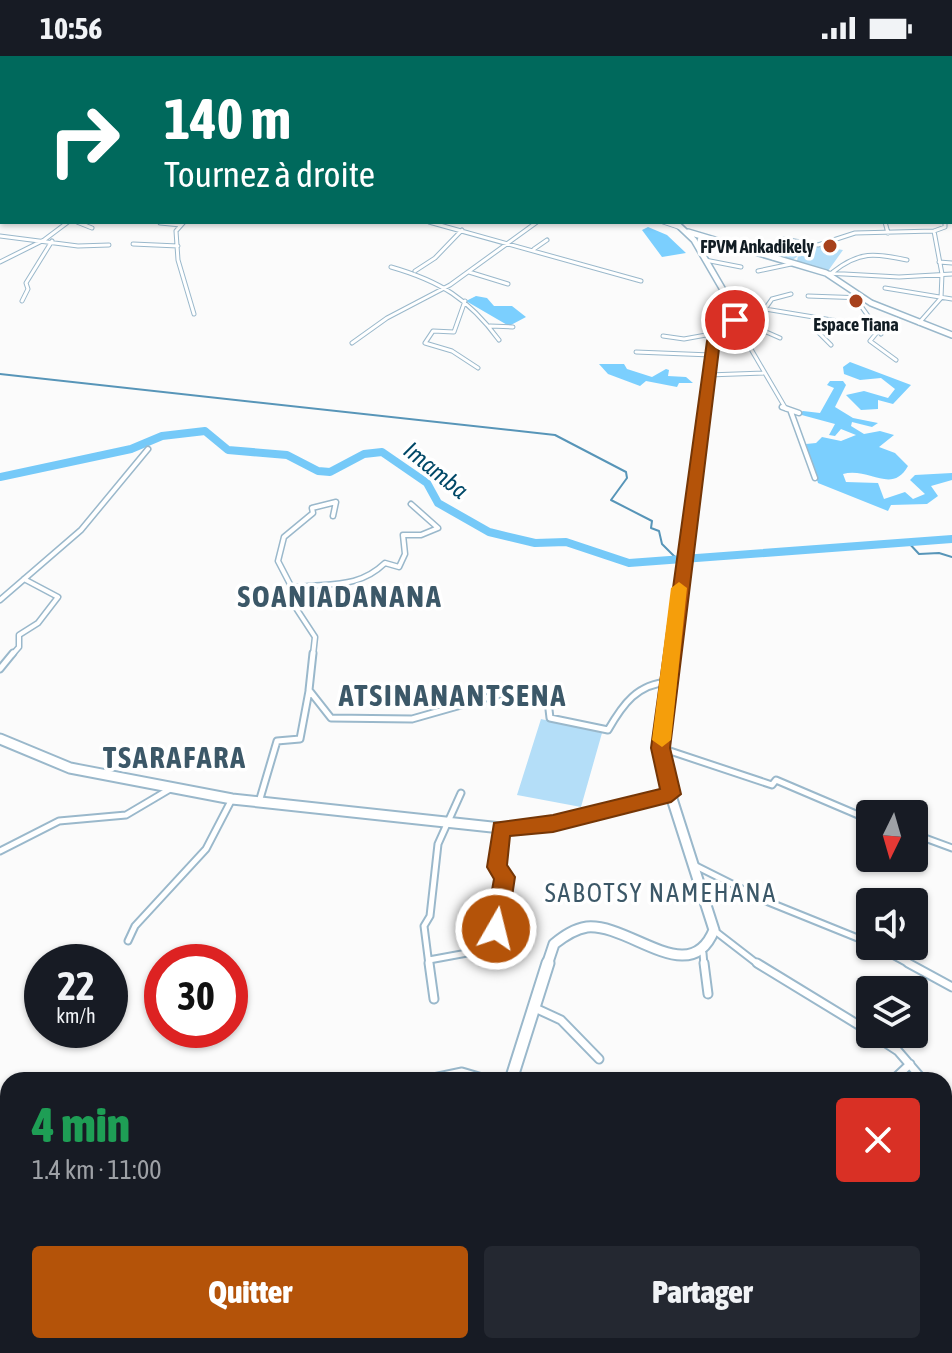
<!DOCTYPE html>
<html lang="fr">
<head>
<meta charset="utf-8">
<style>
  :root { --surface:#171b24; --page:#242831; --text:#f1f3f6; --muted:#9ea1a6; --accent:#b45309 }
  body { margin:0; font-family:"Asap Condensed",sans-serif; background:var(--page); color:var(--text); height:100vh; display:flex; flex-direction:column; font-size:30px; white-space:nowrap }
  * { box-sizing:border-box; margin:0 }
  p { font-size:26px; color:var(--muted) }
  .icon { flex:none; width:44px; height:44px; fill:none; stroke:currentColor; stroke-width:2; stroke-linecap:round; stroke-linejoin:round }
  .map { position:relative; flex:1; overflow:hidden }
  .drawer { position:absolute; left:0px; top:1016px; width:952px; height:282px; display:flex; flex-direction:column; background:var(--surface); border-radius:24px 24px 0 0; box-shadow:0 2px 6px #0004 }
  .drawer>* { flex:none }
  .guide { position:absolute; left:0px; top:0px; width:952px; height:168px; box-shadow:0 2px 6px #0004; background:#00695c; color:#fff; overflow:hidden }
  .needle { width:52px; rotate:185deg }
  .tools { position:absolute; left:856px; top:744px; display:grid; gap:16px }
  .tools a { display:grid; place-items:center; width:72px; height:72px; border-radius:8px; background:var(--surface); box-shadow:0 2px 6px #0004; font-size:40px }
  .speed { position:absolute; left:24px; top:888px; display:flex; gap:16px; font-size:40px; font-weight:700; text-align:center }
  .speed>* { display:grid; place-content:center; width:104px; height:104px; border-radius:50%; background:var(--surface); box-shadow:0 2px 6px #0004; line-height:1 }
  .speed small { font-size:20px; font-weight:400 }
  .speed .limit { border:12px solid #d22; background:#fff; color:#111 }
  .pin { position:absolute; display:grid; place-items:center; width:68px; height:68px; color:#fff; margin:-34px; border:4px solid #fff; border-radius:50%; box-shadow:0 2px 8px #0007 }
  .me { position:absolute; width:88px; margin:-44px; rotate:8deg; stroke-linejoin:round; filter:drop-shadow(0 0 6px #0008) }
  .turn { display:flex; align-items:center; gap:28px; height:168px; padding:0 32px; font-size:36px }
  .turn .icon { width:104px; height:104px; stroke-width:2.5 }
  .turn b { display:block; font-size:56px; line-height:68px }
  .round { display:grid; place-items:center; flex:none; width:84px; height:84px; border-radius:8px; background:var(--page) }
  .summary { display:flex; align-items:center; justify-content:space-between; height:136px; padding:0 32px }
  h1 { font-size:48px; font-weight:800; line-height:60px; color:#1e9e55 }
  .button { display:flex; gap:16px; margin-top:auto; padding:16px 32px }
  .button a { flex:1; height:92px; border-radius:8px; background:var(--accent); color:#fff; font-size:32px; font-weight:800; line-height:92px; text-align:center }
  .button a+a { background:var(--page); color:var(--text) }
  .status { display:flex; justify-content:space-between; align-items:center; height:56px; padding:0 40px; background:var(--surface); direction:ltr }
  .status svg { height:22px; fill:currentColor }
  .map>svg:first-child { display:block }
  .green { fill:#b4def8 }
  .forest { fill:#7bcffe }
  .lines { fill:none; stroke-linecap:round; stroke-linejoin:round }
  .stream { stroke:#5795b8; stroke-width:2 }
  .river { stroke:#75c9f8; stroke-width:8 }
  .street-far3-casing { stroke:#9ab8cb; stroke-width:5 }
  .street-far2-casing { stroke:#9ab8cb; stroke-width:7 }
  .street-far1-casing { stroke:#9ab8cb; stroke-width:9 }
  .street-casing { stroke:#9ab8cb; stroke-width:11 }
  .secondary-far4-casing { stroke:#9ab8cb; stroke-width:6 }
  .secondary-far3-casing { stroke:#9ab8cb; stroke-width:8 }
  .secondary-far2-casing { stroke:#9ab8cb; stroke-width:10 }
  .secondary-far1-casing { stroke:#9ab8cb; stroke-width:13 }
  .secondary-casing { stroke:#9ab8cb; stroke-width:15 }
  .street-far3 { stroke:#fff; stroke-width:3 }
  .street-far2 { stroke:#fff; stroke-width:4 }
  .street-far1 { stroke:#fff; stroke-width:5 }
  .street { stroke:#fff; stroke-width:7 }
  .secondary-far4 { stroke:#fff; stroke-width:4 }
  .secondary-far3 { stroke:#fff; stroke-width:5 }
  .secondary-far2 { stroke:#fff; stroke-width:7 }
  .secondary-far1 { stroke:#fff; stroke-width:9 }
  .secondary { stroke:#fff; stroke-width:11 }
  .route { fill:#b45309; stroke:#753606; stroke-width:2 }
  .slow { fill:#f59e0b }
  .poi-dot { fill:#a7411c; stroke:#fff; stroke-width:3 }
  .labels { text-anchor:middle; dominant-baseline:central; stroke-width:7; stroke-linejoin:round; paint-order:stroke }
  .far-poi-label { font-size:18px; font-weight:bold; fill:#121d24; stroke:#fff; text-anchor:end }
  .water-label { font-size:24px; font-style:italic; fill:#004867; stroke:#fff }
  .quarter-label { font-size:26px; letter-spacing:2px; fill:#3c5868; stroke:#fff }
  .district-label { font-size:30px; font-weight:bold; letter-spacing:2px; fill:#3c5868; stroke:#fff }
</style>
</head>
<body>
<div class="status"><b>10:56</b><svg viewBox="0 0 49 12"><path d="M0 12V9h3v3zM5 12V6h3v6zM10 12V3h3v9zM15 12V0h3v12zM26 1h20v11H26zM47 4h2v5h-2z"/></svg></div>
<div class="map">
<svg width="952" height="1297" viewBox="0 0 952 1297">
  <rect width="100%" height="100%" fill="#fbfbfb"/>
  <path class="green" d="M804 188 843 194 828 215 797 205 798 200 791 205 776 202 782 191 800 198Z
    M541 663 602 677 581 751 517 739Z"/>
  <path class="forest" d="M648 171 667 179 686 197 662 201 642 174Z
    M476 240 487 242 494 250H512L526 261 509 270 466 245Z
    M850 306 911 329 893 348 878 344V353L861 354 846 339 864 335 888 342 895 333 881 322 860 324 844 318 843 311Z
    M599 308H624L627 313 652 321 666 313 669 314 668 320 686 321 693 327H679L677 331 646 325 640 330 608 318Z
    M830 325H843L846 329 835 351 853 362 878 367 872 371 852 366 851 370 864 378 880 375 894 379 879 391 895 397 908 410C892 439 869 411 843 418L846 426 878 427 884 443 905 436 913 443 925 438 910 424 915 419 952 417V424L931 430 938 440 927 448 891 449 888 455 818 427 806 388 816 387 822 381 841 385 856 379 841 373 835 380 829 379 835 368 798 358 803 355 820 357 834 332 827 329Z"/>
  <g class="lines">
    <path class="stream" d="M0 318 555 379 626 416 627 422 611 444 652 465 651 472 659 475 662 488 675 501
      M907 485 919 498 939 497 952 501"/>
    <path class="river" d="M0 421 131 393 162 380 205 375 228 394 287 399 318 415 330 416 364 398 382 396 427 427 438 447 489 476 535 487 566 486 629 507 952 483"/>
    <g class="street-far3-casing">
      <path id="street-far3" d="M345 0 368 2
        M529 0 532 2
        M558 0 581 2
        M32 2 38 0
        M131 2 137 0
        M312 2 315 0
        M406 2 412 0
        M788 2 791 0
        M855 2 867 1
        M77 166 92 172
        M184 166 176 175 178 204 194 258
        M429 166 641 225
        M663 166 681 172
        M885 166 888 177
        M160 167 181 169
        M0 180 78 190 109 189
        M133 188 178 190
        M534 193 547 184
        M773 202 783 183 818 189 855 177 934 175 945 171V166
        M705 204 741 211
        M0 206 44 184 68 166
        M939 206 952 207
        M391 211C440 225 469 243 499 284
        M415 215 435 202 462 174
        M758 215 791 208
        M469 216 508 228
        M833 216C859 195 875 197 907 204
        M826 217 899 221 952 218
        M885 232 952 243
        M728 240 740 252 748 288 786 353
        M808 240 864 242 861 250 881 278
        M22 245 28 233 26 227 52 185
        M465 245 454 276 433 275 425 287 452 295 478 312
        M765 253 880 272
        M742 254 765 253 772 243 791 238
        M919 267 941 242 942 218 934 175
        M490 270 513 271
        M879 274 870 285 896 304
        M745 276 764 275 780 282
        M663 280 684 283 717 277
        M352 287 387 262 450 229 537 166
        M831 289 818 276 823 271 840 270
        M636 296 711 299
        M708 319 764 317"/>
    </g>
    <g class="street-far2-casing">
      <path id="street-far2" d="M782 351 799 357
        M791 356 815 422
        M292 532C327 526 357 534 385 507L399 511 405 498 403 479H421L438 472 411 448
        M0 544 81 474 148 393
        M12 599 19 591V579L38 567 58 541 24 523
        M313 599 315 581 294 549 292 532 278 505 284 481 313 457 312 452 336 446 333 460"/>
    </g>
    <g class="street-far1-casing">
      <path id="street-far1" d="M313 597 309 634 331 662 412 663 507 636 548 645 550 662 608 674C623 648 637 628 669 626
        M0 613 13 597
        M661 692 772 729 776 724 870 764
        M259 746 277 685 300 683 309 635
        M914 778 952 792
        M0 795 59 765 126 759 170 733
        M696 810 766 845 870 887
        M715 875 759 909
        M128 885 135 870 206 793 232 743
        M876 890 911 909
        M703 897 704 909
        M429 904 478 895 481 878 496 873 504 821 497 811 501 773
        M429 909 424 870 430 860 438 788 461 737"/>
    </g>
    <g class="street-casing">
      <path id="street" d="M429 907 434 943
        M704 907 708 938
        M757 907 870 976
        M908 907 952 931
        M535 952 561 964 599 1003
        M872 978 898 995 923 1024
        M424 1024 462 1016 489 1024
        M893 1024 910 1008
        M944 1065 952 1077
        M944 1082 951 1076
        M0 1235 8 1233
        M160 1297 161 1290"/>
    </g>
    <g class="secondary-far4-casing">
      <path id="secondary-far4" d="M215 0 218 2"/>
    </g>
    <g class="secondary-far3-casing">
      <path id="secondary-far3" d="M675 166 694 184 737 258 713 285 704 353
        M688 176 826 217 871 247 952 279"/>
    </g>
    <g class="secondary-far2-casing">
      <path id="secondary-far2" d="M673 599 705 351"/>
    </g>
    <g class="secondary-far1-casing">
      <path id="secondary-far1" d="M0 683 70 712 232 743 501 772 553 768 671 738
        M547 909 554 888C564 880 574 873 587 871 630 867 690 934 714 874L666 724 661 692 673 597"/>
    </g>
    <g class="secondary-casing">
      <path id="secondary" d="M511 1024 548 907
        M499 1290V1297"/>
    </g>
    <use href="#street-far3" class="street-far3"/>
    <use href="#street-far2" class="street-far2"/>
    <use href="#street-far1" class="street-far1"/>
    <use href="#street" class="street"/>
    <use href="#secondary-far4" class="secondary-far4"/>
    <use href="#secondary-far3" class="secondary-far3"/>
    <use href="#secondary-far2" class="secondary-far2"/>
    <use href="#secondary-far1" class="secondary-far1"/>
    <use href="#secondary" class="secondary"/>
  </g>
  <path class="route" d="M730 261 741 264 720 285 670 692 681 738 671 746 553 776 510 780 507 809 515 821 507 873 504 879H488L485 873 494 823 487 811 494 767 553 759 660 733 651 692 707 285 712 274Z"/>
  <path class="slow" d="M679 526 687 532 671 684 662 691 652 684 671 532Z"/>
  <g class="poi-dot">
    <circle cx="830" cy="190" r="8"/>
    <circle cx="856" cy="245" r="8"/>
  </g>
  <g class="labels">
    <g class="far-poi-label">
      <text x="814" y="190">FPVM Ankadikely</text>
      <text x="856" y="268" text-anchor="middle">Espace Tiana</text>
    </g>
    <g class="water-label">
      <text transform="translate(436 414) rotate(39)">Imamba</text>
    </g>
    <g class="quarter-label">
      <text x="661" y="837">SABOTSY NAMEHANA</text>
    </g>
    <g class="district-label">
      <text x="340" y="540">SOANIADANANA</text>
      <text x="453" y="639">ATSINANANTSENA</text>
      <text x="175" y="701">TSARAFARA</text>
    </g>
  </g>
</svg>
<div class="tools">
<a><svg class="needle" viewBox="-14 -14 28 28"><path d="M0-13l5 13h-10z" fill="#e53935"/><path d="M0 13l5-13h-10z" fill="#9ea1a6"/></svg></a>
<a><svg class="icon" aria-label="sound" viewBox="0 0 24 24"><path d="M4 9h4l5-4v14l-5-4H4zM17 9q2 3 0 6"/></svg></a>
<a><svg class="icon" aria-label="layers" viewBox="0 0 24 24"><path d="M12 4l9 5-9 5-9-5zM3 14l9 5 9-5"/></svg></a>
</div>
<div class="speed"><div>22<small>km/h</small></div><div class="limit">30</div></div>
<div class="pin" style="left:735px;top:264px;background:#d93025"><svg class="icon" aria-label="arrive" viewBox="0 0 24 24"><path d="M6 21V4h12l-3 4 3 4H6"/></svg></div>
<svg class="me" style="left:496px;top:873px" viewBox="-20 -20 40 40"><circle r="17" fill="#b45309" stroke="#fff" stroke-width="3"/><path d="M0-11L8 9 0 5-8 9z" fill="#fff"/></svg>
<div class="guide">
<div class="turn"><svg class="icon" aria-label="right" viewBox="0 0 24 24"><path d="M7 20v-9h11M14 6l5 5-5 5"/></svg><div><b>140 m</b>Tournez à droite</div></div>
</div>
<section class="drawer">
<div class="summary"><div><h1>4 min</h1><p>1.4 km · 11:00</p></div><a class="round" style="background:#d93025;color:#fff"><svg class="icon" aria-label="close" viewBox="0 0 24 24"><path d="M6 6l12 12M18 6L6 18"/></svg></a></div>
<div class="button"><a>Quitter</a><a>Partager</a></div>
</section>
</div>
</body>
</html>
